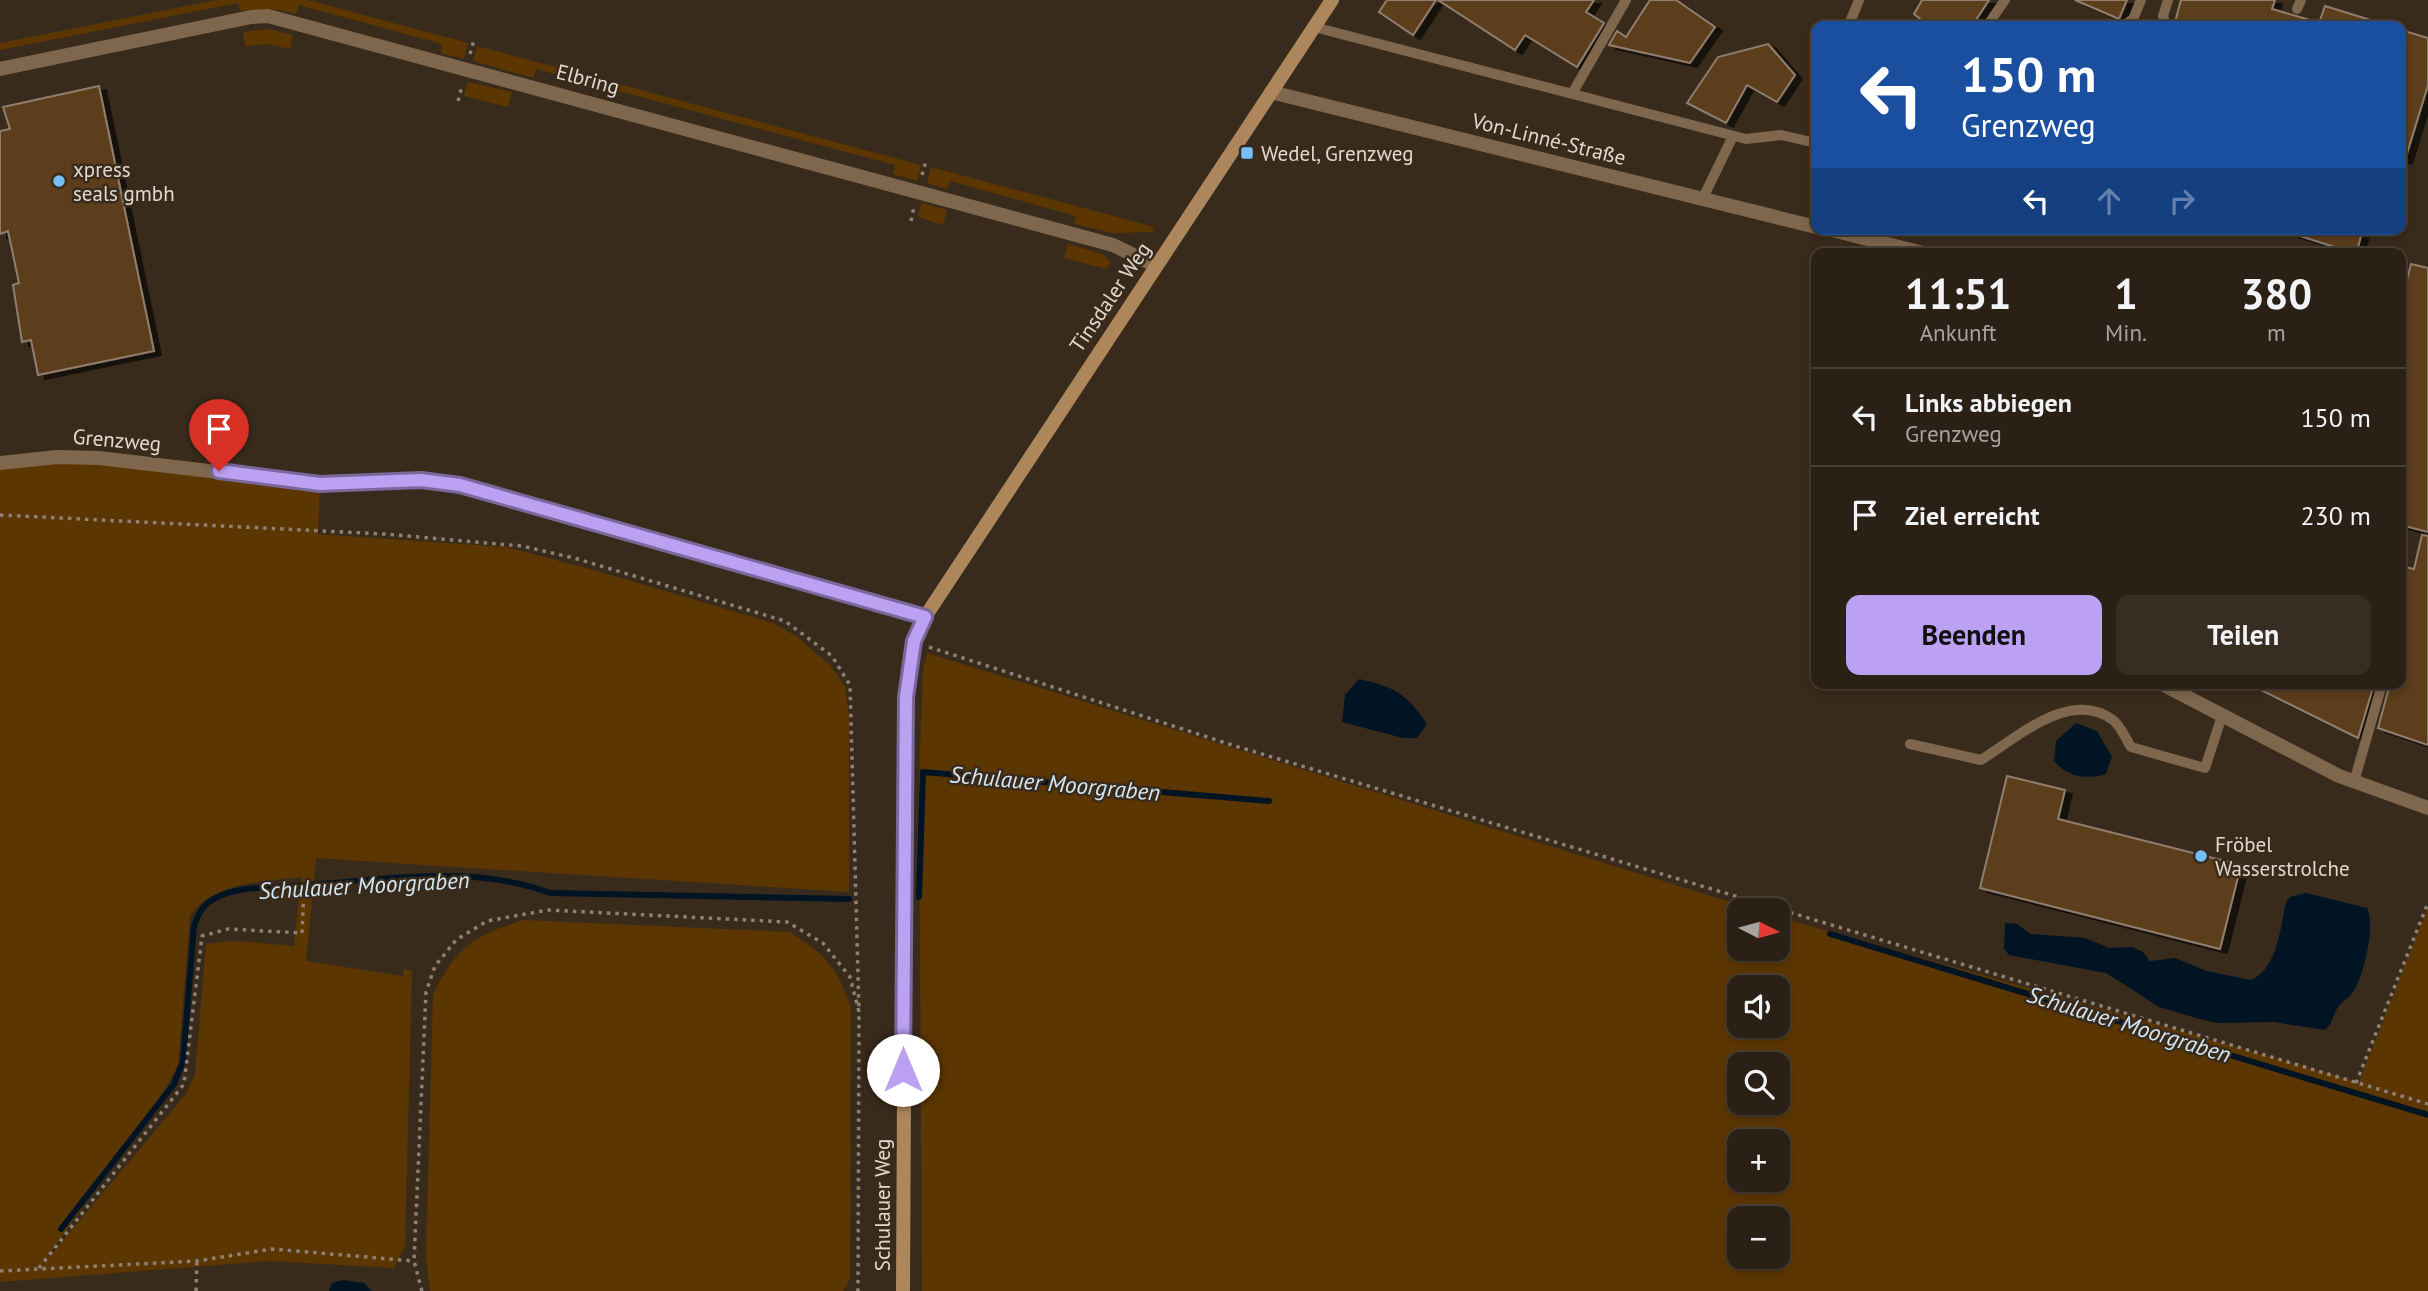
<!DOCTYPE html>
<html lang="de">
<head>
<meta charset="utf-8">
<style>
  :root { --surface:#2b2015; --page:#372d22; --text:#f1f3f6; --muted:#a6a3a0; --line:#473e34; --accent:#bca0f2 }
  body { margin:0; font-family:"PT Sans",sans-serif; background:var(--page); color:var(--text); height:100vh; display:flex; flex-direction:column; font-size:26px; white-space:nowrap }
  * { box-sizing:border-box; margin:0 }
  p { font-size:23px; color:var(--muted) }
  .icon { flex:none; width:38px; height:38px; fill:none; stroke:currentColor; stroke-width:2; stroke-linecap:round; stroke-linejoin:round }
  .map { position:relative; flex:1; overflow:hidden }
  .sheet { position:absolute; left:1811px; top:248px; width:595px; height:441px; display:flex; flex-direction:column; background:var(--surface); border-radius:14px; box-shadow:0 4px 10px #0003,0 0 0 2px var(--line) }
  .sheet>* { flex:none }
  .hud { position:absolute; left:1811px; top:21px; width:595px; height:214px; border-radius:14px; box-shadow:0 4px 10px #0003,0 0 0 2px var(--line); background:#1a4fa0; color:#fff; overflow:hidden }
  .needle { width:46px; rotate:96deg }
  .fabs { position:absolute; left:1727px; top:898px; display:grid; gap:14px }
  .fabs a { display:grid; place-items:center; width:63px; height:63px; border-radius:14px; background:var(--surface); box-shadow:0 4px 10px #0003,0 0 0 2px var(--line); font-size:35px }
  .pin { position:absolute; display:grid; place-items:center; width:60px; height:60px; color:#fff; margin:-72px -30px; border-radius:50% 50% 50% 0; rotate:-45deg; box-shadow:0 0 7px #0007 }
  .pin .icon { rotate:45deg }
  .me { position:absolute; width:77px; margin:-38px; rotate:0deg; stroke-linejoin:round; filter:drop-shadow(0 0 5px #0008) }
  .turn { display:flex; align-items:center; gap:24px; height:147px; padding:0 35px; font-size:32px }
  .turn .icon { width:91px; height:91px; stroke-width:2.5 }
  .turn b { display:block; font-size:49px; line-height:60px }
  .lanes { display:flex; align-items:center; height:66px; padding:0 35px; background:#0003; justify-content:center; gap:35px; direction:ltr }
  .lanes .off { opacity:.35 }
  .eta { display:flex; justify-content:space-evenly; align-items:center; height:119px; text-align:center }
  .eta b { font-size:42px; font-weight:700; line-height:49px }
  .primary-button { display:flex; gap:14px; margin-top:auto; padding:14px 35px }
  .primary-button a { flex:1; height:80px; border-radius:14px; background:var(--accent); color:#111; font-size:28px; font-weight:700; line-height:80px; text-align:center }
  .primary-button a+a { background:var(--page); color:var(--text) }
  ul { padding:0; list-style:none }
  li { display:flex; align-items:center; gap:21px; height:98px; padding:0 35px; border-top:2px solid var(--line) }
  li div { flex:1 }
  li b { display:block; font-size:26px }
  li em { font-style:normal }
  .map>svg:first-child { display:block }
  .green { fill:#5c3600; fill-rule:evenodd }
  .water { fill:#001424 }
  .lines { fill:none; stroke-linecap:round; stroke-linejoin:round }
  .stream { stroke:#001424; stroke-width:6 }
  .building { fill:#5c3d1a; stroke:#8f7e6d; stroke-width:2; filter:url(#shadow) }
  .path { stroke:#8d8175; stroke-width:3.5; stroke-dasharray:3.5 5; stroke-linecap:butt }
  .lane { stroke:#7f674d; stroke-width:10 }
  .street { stroke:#7f674d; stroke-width:14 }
  .secondary { stroke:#ad865c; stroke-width:14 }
  .route-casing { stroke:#7a689d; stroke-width:18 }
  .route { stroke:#bca0f2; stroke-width:12 }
  .poi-dot { fill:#74c0f6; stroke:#392b1c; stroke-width:2.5 }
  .labels { text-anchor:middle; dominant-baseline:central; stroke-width:5; stroke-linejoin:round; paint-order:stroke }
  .street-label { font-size:21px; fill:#e1d8ce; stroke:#392b1c }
  .poi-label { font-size:21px; fill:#e1d8ce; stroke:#392b1c; text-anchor:start }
  .water-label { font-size:23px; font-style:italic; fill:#d4e7f5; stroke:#392b1c }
</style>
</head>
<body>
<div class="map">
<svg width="2428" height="1291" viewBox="0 0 2428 1291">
  <defs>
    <filter id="shadow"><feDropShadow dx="7" dy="4" stdDeviation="0" flood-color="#0009"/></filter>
  </defs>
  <rect width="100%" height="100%" fill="#392b1c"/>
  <path class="green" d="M217 0H308L468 43 464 59 441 53 442 44 299 5 296 14 275 9 240 11 238 3 0 50V43Z
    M267 29 293 35 290 49 267 44 245 46 243 32Z
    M477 46 921 165 917 181 893 174 895 165 536 69 533 78 473 61Z
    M468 82 512 92 508 107 464 96Z
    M931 167 1154 227 1153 232 1113 233 1074 224 1076 216 950 181 947 189 927 183Z
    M921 203 947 210 943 225 918 217Z
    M1068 244 1102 254 1111 262 1106 269 1064 258Z
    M57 457 320 484 318 534 506 547 597 571 773 623 796 636 831 666 845 686 849 718V892L316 858 306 961 403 976 404 969 412 971 405 1246 394 1268 270 1261 0 1282V463ZM301 877 294 946 236 941 206 944 195 1074 186 1094 39 1269 156 1103 178 1066 190 916C213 881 263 882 301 877Z
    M927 653 1756 910H1740V948H1778V917L2359 1082 2428 908V1291H922L919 778 923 670ZM1740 987H1778V1026H1740ZM1740 1064H1778V1102H1740ZM1740 1141H1778V1180H1740ZM1740 1218H1778V1256H1740Z
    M523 920 789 932C825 953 838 969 851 1008L850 1279 843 1291H430L426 1257 433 995C457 946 472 937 523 920Z"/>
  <path class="water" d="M1359 679C1395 687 1407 694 1427 724L1417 738H1403L1342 722 1345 695Z
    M2076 723 2097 731 2112 757 2106 774C2087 780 2067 777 2054 761L2056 741Z
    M2306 893 2367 908C2376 926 2364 975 2353 992 2349 999 2342 1001 2338 1007 2332 1016 2333 1024 2325 1030L2274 1022 2217 1023 2203 1020 2159 1007 2106 973 2009 955 2004 949 2005 923 2017 924 2031 934 2085 938 2109 948 2133 947 2143 952 2150 961 2175 958 2207 971 2251 980C2278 968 2280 928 2286 902L2290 897Z
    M343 1280 364 1283 372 1291H329L332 1283Z"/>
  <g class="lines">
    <path class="stream" d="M919 897 923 772 1269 801
      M1830 934 2428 1115
      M61 1229 174 1084 183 1061 194 926C198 915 202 906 212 900 235 886 264 888 290 886 376 882 467 862 550 893L849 899"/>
  </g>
  <path class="building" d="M1387 0H1436L1413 35 1379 12Z
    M1438 0H1594L1586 12 1604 23 1577 67 1525 35 1515 50Z
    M1650 0H1676L1715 27 1690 63 1609 45 1617 31 1626 37Z
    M1922 0H1989L1972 26H1929L1914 14Z
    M2075 0H2127L2119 19Z
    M2181 0H2275L2272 9 2317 22V26H2174Z
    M2325 6 2377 22V26H2318Z
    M2401 30 2428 38V85L2405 160 2401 159Z
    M1768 44 1795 75 1777 102 1747 85 1726 123 1687 103 1718 57Z
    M99 86 154 351 38 375 31 340 22 342 13 285 19 283 8 231 0 234V131L10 129 3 107Z
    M2291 229H2363L2356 254 2291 233Z
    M2411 264 2428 268V532L2401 525V304Z
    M2422 535 2428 536V745L2378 728 2390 684H2401V566L2414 569Z
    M2249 684H2374L2358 738Z
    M2007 776 2065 790 2058 819 2241 865 2220 949 1980 888Z"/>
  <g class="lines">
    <path class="path" d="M470 54 474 40
      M458 101 462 86
      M922 175 926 161
      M911 221 914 207
      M0 515 384 534 522 546 574 558 785 621 832 656 850 685 859 1012
      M929 647 1232 745 2428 1104
      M2356 1083 2428 903
      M39 1268 184 1084 202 936 228 929 302 933 304 887
      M0 1271 197 1261 272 1249 414 1261
      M196 1291 197 1261
      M422 1291 414 1261 426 992 435 966 456 940 487 921 548 910 787 922 823 943 850 977 859 1012 858 1291"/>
    <path class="lane" d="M2297 9 2301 0
      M1852 26 1850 22 1859 0
      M1987 26 2005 0
      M2123 26 2133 19 2141 0
      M2166 26 2163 16 2168 0
      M1314 27 1746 139 1781 135 1816 143
      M1573 92 1626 0
      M1703 198 1733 136
      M1910 744 1981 760C2017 738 2070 688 2113 720 2120 725 2126 739 2131 747L2205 768 2222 716
      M2354 782 2382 684"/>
    <path class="street" d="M0 69 251 17 268 16 1113 245 1156 266
      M1271 92 1816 227
      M1828 229 1927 254
      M0 463 57 457 99 458 320 484 421 480 460 485 925 617
      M2162 684 2339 776 2428 808"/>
    <path class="secondary" d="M903 1291 906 697 914 641 925 617 1332 0"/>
  </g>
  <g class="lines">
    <g class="route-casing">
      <path id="route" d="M219 471 320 484 421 480 460 485 925 617 914 641 906 697 903 1070"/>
    </g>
    <use href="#route" class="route"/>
  </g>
  <g class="poi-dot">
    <rect x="1240" y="146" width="14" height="14" rx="3.5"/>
    <circle cx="59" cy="181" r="7"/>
    <circle cx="2201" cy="856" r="7"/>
  </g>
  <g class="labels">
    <g class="street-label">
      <text transform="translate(588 79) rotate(15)">Elbring</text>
      <text transform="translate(1549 139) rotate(14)">Von-Linné-Straße</text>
      <text transform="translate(1110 297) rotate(-56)">Tinsdaler Weg</text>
      <text transform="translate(117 440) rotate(5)">Grenzweg</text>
      <text transform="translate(882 1205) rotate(-90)">Schulauer Weg</text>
    </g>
    <g class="poi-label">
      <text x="1261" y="153">Wedel, Grenzweg</text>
      <text x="73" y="169">xpress<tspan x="73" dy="24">seals gmbh</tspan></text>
      <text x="2215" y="844">Fröbel<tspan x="2215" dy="24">Wasserstrolche</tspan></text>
    </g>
    <g class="water-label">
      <text transform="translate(1055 783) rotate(5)">Schulauer Moorgraben</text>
      <text transform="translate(364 885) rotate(-3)">Schulauer Moorgraben</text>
      <text transform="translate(2129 1024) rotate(17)">Schulauer Moorgraben</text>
    </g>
  </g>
</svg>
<div class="fabs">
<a><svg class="needle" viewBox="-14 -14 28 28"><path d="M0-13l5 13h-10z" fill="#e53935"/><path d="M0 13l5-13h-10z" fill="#a6a3a0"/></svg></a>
<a><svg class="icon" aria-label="sound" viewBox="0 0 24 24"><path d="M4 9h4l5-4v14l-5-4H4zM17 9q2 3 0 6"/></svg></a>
<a><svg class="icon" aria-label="search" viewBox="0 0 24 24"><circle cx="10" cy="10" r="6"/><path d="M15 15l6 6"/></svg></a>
<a>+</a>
<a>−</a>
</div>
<div class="pin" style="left:219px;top:471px;background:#d93025"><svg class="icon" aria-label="arrive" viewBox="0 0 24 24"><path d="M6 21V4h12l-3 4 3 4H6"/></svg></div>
<svg class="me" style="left:903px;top:1070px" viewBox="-20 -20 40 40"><circle r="19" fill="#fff"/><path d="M0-13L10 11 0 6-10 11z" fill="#bca0f2"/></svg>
<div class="hud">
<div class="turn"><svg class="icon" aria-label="left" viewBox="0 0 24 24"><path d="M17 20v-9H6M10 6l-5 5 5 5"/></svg><div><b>150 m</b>Grenzweg</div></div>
<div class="lanes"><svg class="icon" aria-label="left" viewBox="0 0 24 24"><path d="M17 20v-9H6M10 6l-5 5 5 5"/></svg><svg class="icon off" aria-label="ahead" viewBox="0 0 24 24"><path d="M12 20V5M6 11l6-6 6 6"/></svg><svg class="icon off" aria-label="right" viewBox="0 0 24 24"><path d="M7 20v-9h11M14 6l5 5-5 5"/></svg></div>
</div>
<section class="sheet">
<div class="eta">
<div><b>11:51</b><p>Ankunft</p></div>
<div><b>1</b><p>Min.</p></div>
<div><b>380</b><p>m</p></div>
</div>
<ul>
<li><svg class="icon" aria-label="left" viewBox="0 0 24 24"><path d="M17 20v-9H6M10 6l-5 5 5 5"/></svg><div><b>Links abbiegen</b><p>Grenzweg</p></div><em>150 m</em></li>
<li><svg class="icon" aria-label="arrive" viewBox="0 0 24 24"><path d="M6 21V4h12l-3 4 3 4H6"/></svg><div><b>Ziel erreicht</b></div><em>230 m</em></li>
</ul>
<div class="primary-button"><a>Beenden</a><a>Teilen</a></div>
</section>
</div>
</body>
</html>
